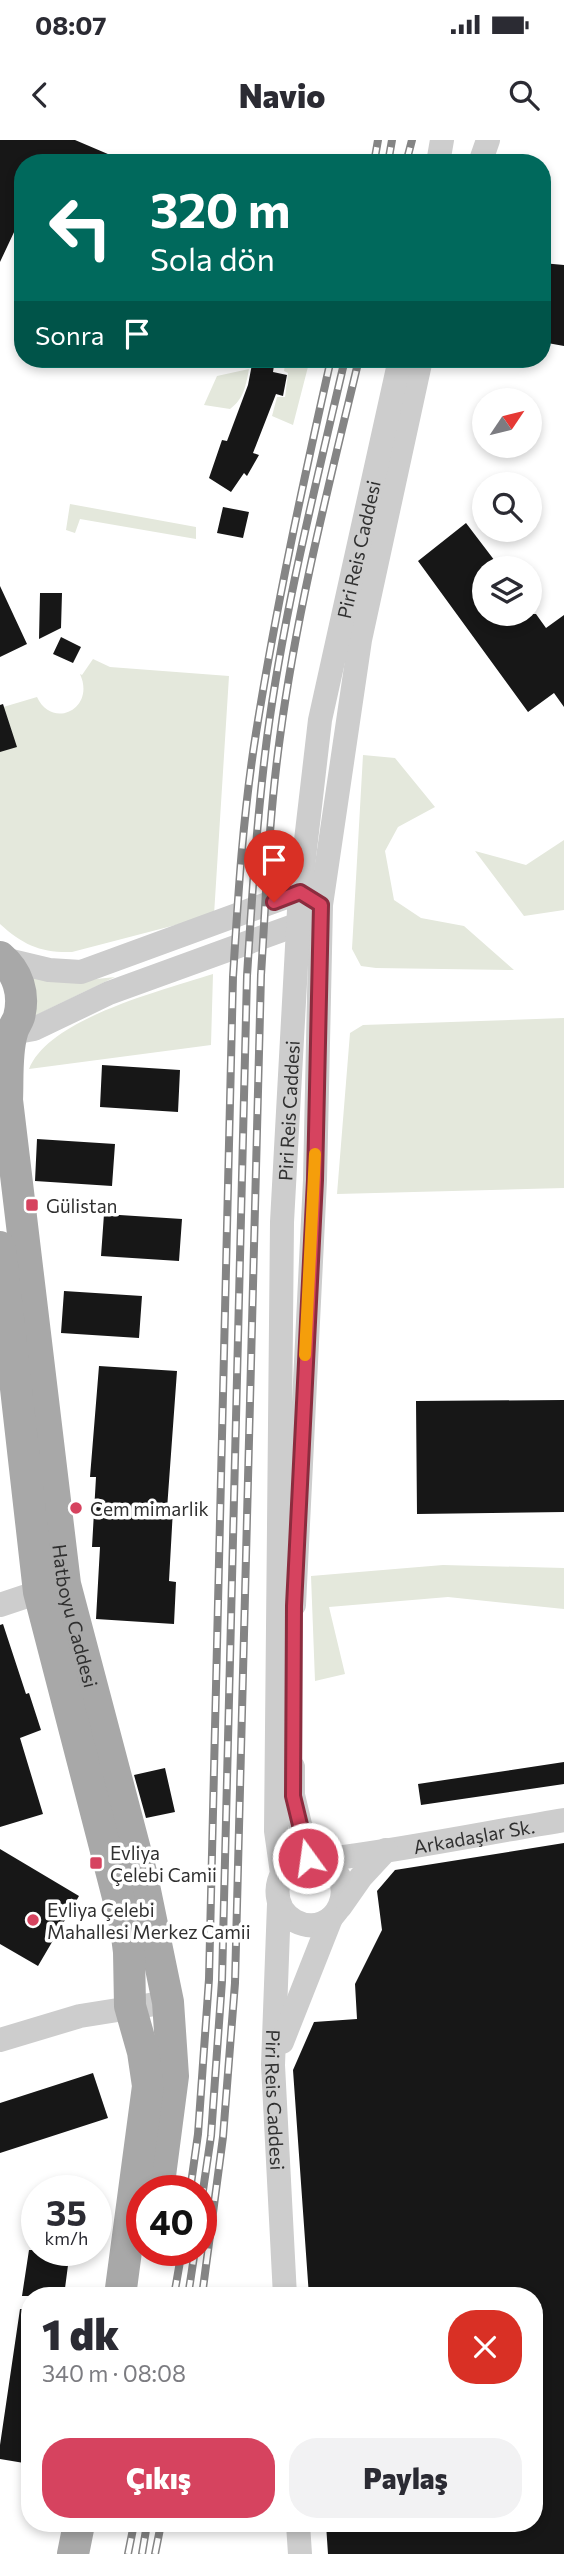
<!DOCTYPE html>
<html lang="tr">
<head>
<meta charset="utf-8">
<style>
  :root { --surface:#fff; --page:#f2f2f3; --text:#2b2b33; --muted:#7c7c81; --accent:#d6435f }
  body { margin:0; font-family:Commissioner,sans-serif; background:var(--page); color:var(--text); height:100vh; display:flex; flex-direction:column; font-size:26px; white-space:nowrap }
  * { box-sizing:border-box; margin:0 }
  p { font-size:23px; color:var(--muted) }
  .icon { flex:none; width:38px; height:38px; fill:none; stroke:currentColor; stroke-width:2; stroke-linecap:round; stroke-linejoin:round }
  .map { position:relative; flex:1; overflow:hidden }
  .drawer { position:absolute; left:21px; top:2147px; width:522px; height:245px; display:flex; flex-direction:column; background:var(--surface); border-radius:28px; box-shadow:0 4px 10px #0003 }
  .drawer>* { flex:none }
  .hud { position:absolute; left:14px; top:14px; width:537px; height:214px; border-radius:28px; box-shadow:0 4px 10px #0003; background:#00695c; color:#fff; overflow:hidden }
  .needle { width:46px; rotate:55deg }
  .controls { position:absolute; left:472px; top:248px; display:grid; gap:14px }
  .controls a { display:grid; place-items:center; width:70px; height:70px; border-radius:50%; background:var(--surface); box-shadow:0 4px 10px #0003; font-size:35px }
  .speed { position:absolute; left:21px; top:2035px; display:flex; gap:14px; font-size:35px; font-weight:700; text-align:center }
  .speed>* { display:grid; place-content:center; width:91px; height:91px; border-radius:50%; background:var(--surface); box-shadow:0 4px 10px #0003; line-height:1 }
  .speed small { font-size:18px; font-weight:400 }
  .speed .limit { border:10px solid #d22; background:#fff; color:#111 }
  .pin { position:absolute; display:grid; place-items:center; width:60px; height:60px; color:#fff; margin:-72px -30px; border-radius:50% 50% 50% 0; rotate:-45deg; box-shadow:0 0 7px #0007 }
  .pin .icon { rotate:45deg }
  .me { position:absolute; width:77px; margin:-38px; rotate:346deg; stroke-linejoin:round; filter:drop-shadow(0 0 5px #0008) }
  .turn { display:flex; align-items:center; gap:24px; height:147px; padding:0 21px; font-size:32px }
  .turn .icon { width:91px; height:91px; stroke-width:2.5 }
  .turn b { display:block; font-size:49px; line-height:60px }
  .then { display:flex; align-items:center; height:66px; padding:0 21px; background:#0003; gap:14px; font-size:26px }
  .round { display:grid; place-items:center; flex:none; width:74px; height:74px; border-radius:28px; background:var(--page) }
  .headline { display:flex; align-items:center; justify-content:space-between; height:119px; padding:0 21px }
  h1 { font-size:42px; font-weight:800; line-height:52px }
  .button { display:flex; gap:14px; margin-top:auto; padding:14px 21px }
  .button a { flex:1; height:80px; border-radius:28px; background:var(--accent); color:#fff; font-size:28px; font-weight:800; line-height:80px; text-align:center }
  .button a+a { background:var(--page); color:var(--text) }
  .status { display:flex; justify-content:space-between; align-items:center; height:49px; padding:0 35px; background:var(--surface); direction:ltr }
  .status svg { height:19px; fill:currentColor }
  header { display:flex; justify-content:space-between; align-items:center; height:91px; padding:0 21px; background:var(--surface); font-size:32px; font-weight:800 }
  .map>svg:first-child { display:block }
  .green { fill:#e4e8dc }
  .building { fill:#171717 }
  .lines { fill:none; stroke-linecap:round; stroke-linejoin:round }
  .minor { stroke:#cdcdcd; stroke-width:24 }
  .major { stroke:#a8a8a8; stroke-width:32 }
  .rail-casing { stroke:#858585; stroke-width:8 }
  .rail { stroke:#fff; stroke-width:5; stroke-dasharray:16; stroke-linecap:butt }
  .route-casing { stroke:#8b2c3e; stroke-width:18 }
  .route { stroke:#d6435f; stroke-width:12 }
  .slow { stroke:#f59e0b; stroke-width:12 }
  .poi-dot { fill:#d6435f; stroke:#fff; stroke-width:2.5 }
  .labels { text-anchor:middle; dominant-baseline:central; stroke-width:7; stroke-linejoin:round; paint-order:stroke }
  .street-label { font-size:19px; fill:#303030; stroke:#fff }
  .poi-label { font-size:19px; fill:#303030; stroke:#fff; text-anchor:start }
</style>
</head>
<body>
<div class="status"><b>08:07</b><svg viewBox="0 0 49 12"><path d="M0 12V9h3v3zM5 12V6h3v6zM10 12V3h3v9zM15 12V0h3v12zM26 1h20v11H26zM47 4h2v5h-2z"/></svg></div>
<header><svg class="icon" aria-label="back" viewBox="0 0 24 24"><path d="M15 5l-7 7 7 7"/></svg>Navio<svg class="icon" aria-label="search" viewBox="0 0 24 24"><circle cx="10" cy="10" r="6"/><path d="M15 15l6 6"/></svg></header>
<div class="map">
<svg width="564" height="2414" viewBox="0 0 564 2414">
  <rect width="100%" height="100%" fill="#fff"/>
  <path class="green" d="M286 219H310L293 285 272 276 277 257H285L288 233 284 231Z
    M249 229C246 245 244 259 230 269L204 265 217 236Z
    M70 364 196 387V399L80 379 75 393 66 390Z
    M93 519 110 527 229 536 214 775 72 812C41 813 23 805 0 784V568L37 557C52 590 96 569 80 534L82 535Z
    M363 615 395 618 435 667 398 687 385 711 394 760 421 778 464 786 514 830 376 828 361 826 352 809Z
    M564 700V770L524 776 475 711 526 725Z
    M31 834 88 840 115 837 32 877Z
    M213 834 211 905 29 929C49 878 164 850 213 834Z
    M564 878V1048L337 1054 350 893 363 885Z
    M443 1425 564 1428V1469L448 1457 329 1467 345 1534 315 1541 311 1436Z"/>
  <path class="building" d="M0 0H75L129 23H23V73L0 122Z
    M542 123 564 125V206L542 202Z
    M253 219H275L273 232 287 235 283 256 276 254 253 313 259 315 247 336 244 333 231 352 209 338 222 300 227 301 248 245Z
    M223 367 249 372 243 398 217 393Z
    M466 383 501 429H485V474H536L546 488 564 475V567L554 553 528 572 418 421Z
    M0 446 27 504 0 517Z
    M40 453H62L61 488 39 499Z
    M61 497 81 507 73 523 53 514Z
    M3 564 17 607 0 612V565Z
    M102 925 180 930 178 972 100 967Z
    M37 999 115 1004 112 1046 35 1041Z
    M104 1074 182 1079 179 1121 101 1116Z
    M64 1151 142 1156 139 1198 61 1193Z
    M99 1226 177 1231 167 1369H173L169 1441 176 1442 174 1484 96 1479 100 1407H92L96 1337H90Z
    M564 1260V1372L417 1374 416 1261Z
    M3 1484 26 1554 29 1553 41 1590 20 1598 43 1674 0 1687V1485Z
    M564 1622V1644L421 1665 418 1644Z
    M165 1628 175 1672 146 1678 134 1635Z
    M564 1703V2414H328L326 2384H534V2156H309L293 1930 314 1882 357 1879 355 1844 382 1790 377 1751 395 1730Z
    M0 1709 79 1756 38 1826 0 1804Z
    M93 1933 108 1978 0 2013V1963Z
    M29 2110H70L64 2156H22Z
    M20 2169H30V2324L0 2319V2305Z"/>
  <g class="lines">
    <g class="minor">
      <path d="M438 23 442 0"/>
      <path d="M480 23 488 0"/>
      <path d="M3 819 49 830 81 832 300 752"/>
      <path d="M12 893 34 889 109 853 299 784 310 774"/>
      <path d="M0 1465 39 1452"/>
      <path d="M294 1465 315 1040 321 765 360 500 421 219"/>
      <path d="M293 1627V1655L308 1718"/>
      <path id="s1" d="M319 1719C366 1740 335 1802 295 1781 271 1768 272 1733 296 1721 310 1715 329 1719 344 1717 417 1707 491 1692 564 1680"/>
      <path id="s2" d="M282 1733 276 1691 282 1082 300 752 320 580 400 219"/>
      <path id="s3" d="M279 1764 273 1925 285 2156"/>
      <path d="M340 1767 361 1737 386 1710"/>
      <path d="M0 1900 80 1876 168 1862"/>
      <path d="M282 1902 331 1778"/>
      <path d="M298 2384 300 2414"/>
    </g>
    <g class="major">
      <path id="s4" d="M0 817C18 832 25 854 19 877 17 883 13 887 12 893 6 913 8 939 7 960L65 1444 142 1736 168 1862 173 1936 158 2051"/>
      <path d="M0 1107 39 1452 126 1788 129 1812 130 1866 143 1912 148 1946 120 2156"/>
      <path d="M73 2414 79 2384"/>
    </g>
    <g class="rail-casing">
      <path id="rail" d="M374 23 378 0
        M388 23 392 0
        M406 23 412 0
        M190 2051 198 1994 209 1839 233 837C238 756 243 674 256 593 276 467 303 343 331 219
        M201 2064 211 1996 222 1841 247 836C252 756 257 677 267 598 284 470 316 344 345 219
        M174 2156 182 2110
        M188 2156 195 2110
        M202 2156 223 1997 235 1843 261 835C266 756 269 676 280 597 297 469 329 344 359 219
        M128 2414 134 2384
        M142 2414 147 2384
        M155 2414 161 2384"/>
    </g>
    <use href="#rail" class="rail"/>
  </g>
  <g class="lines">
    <g class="route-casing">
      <path id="route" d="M274 762 300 752 321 765 315 1040 294 1466 293 1656 308 1718"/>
    </g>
    <use href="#route" class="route"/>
    <path class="slow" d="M305 1215 315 1014"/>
  </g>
  <g class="poi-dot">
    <rect x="25" y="1058" width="14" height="14" rx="3.5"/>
    <circle cx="76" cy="1368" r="7"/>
    <rect x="89" y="1716" width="14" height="14" rx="3.5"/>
    <circle cx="33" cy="1780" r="7"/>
  </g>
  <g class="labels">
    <g class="street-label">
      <text stroke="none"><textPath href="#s2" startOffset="1330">Piri Reis Caddesi</textPath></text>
      <text stroke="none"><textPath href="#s2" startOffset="763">Piri Reis Caddesi</textPath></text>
      <text stroke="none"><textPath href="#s4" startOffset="672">Hatboyu Caddesi</textPath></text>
      <text stroke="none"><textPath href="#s1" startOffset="364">Arkadaşlar Sk.</textPath></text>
      <text stroke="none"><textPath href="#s3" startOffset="196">Piri Reis Caddesi</textPath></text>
    </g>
    <g class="poi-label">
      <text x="46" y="1065">Gülistan</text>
      <text x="90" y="1368">Cem mimarlik</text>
      <text x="110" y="1712">Evliya<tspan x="110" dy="22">Çelebi Camii</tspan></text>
      <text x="47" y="1769">Evliya Çelebi<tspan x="47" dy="22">Mahallesi Merkez Camii</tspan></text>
    </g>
  </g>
</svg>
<div class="controls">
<a><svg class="needle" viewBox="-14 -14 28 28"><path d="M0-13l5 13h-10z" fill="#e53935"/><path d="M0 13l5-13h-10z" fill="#7c7c81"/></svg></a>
<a><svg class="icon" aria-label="search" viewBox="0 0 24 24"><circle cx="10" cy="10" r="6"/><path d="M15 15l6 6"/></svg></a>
<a><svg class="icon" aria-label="layers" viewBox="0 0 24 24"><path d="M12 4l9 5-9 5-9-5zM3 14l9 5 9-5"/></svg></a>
</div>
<div class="speed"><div>35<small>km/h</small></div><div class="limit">40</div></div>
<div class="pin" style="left:274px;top:762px;background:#d93025"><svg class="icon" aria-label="arrive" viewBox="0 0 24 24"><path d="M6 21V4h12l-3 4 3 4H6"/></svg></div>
<svg class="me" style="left:308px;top:1718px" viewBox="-20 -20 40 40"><circle r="17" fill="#d6435f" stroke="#fff" stroke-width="3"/><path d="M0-11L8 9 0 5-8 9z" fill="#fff"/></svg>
<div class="hud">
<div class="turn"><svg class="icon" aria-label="left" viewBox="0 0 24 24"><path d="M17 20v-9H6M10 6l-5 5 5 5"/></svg><div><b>320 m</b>Sola dön</div></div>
<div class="then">Sonra<svg class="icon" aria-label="arrive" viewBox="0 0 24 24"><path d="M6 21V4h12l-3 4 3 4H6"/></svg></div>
</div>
<section class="drawer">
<div class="headline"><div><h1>1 dk</h1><p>340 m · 08:08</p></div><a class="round" style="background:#d93025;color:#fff"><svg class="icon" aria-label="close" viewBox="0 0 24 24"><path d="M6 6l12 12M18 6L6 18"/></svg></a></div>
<div class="button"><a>Çıkış</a><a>Paylaş</a></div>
</section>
</div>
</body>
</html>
